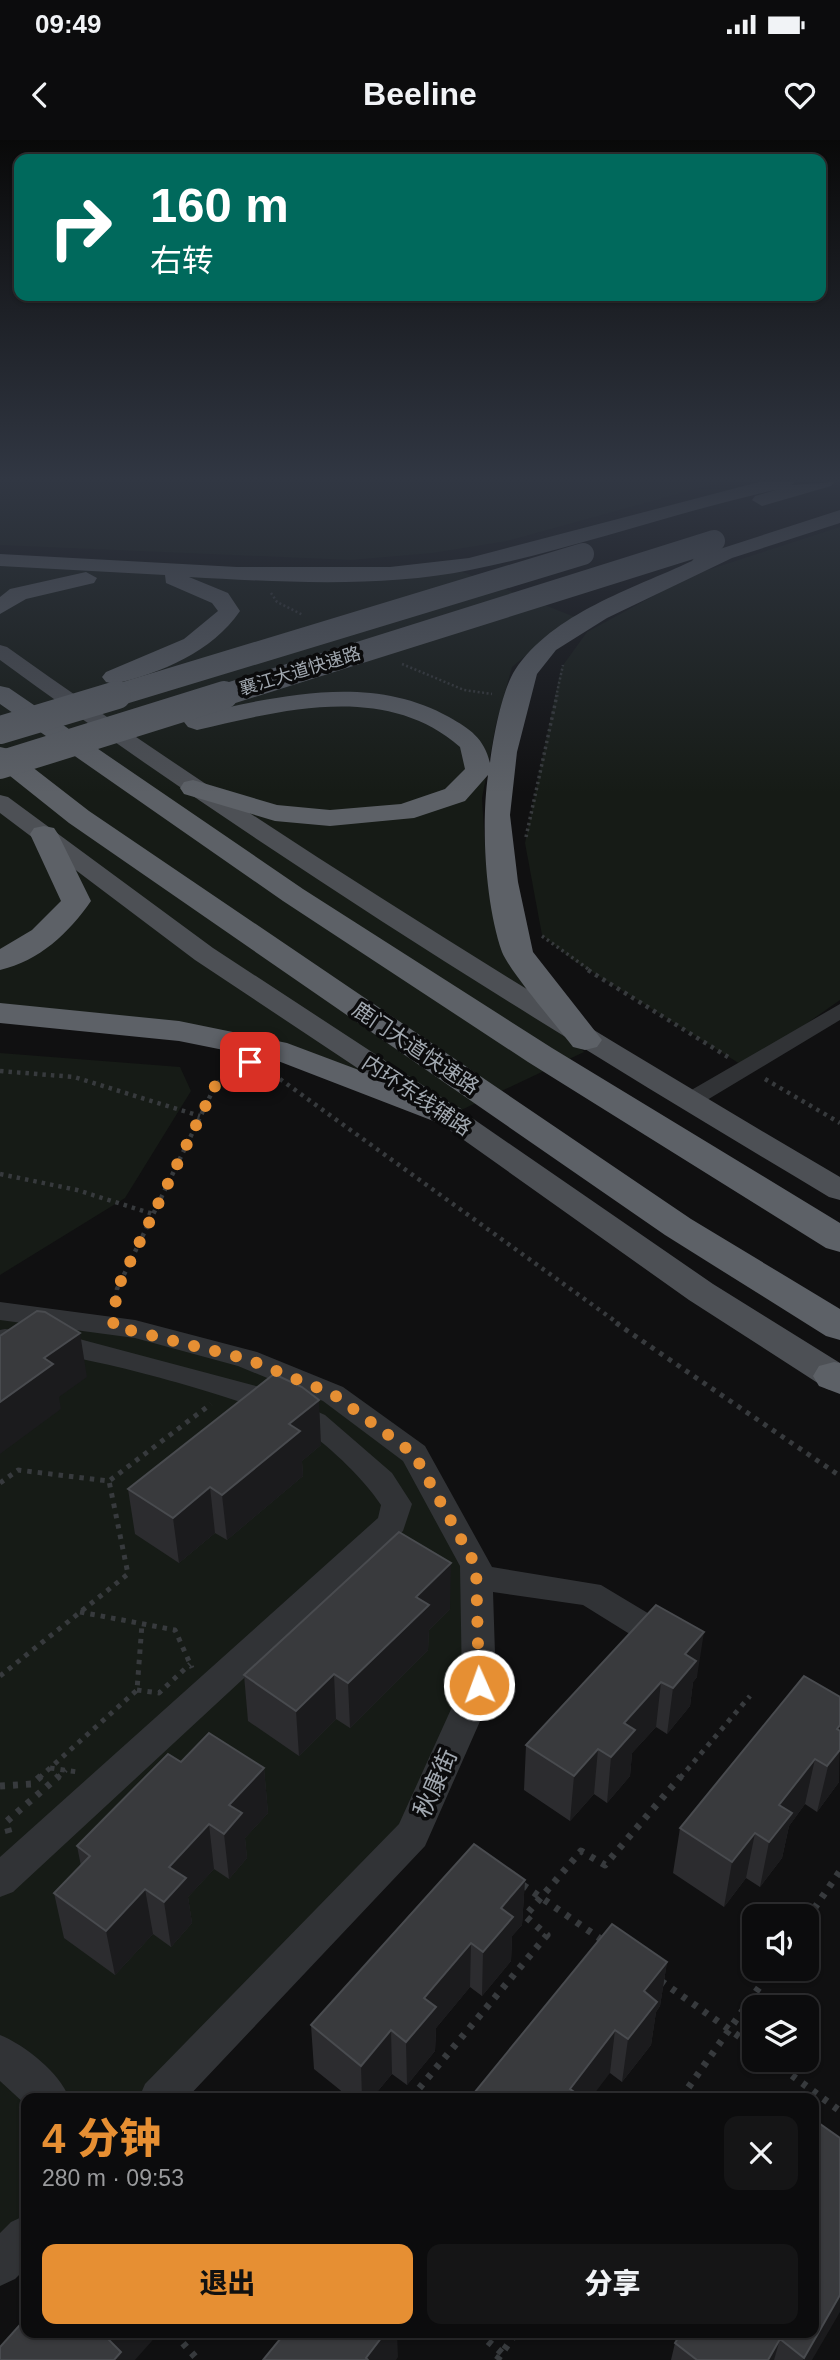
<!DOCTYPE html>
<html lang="zh">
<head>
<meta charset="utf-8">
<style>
  :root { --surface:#0c0c0d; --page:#151516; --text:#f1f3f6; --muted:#9a9b9d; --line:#2c2c2e; --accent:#e68f33 }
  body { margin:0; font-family:Arial,"Noto Sans SC",sans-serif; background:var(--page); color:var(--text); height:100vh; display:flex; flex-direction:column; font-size:26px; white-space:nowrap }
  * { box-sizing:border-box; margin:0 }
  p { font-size:23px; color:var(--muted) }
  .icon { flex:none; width:38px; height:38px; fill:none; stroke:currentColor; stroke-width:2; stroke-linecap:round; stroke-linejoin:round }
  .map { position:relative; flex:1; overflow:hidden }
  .panel { position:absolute; left:21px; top:1953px; width:798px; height:245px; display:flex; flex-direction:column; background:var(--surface); border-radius:14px; box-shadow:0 2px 5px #0004,0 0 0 2px var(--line) }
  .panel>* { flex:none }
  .banner { position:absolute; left:14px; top:14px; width:812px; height:147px; border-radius:14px; box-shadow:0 2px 5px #0004,0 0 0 2px var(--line); background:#00695c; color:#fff; overflow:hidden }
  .buttons { position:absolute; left:742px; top:1764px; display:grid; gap:14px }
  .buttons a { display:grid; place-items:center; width:77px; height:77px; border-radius:14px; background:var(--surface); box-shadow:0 2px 5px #0004,0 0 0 2px var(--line); font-size:35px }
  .pin { position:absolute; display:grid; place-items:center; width:60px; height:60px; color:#fff; margin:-30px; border-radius:14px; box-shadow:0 4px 10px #0006 }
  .me { position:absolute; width:77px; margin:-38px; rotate:358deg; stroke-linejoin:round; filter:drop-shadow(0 0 5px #0008) }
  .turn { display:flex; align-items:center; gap:24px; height:147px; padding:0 21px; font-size:32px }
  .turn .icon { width:91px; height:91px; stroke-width:2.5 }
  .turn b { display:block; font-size:49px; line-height:60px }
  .round { display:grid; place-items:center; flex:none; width:74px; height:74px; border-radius:14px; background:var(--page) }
  .headline { display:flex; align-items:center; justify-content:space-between; height:119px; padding:0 21px }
  h1 { font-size:42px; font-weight:800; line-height:52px; color:var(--accent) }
  .primary-button { display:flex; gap:14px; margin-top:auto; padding:14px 21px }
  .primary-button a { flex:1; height:80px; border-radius:14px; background:var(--accent); color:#111; font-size:28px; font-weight:800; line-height:80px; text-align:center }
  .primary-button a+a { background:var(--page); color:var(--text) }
  .status { display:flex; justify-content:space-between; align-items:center; height:49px; padding:0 35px; background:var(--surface); direction:ltr }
  .status svg { height:19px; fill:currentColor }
  header { display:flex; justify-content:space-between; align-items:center; height:91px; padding:0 21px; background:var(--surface); font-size:32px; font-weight:800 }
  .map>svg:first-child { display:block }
  .green { fill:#161b16 }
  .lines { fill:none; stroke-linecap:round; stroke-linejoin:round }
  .path-far4 { stroke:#373a3d; stroke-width:2.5; stroke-dasharray:2 2.5; stroke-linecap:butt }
  .path-far3 { stroke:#373a3d; stroke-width:3.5; stroke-dasharray:2.5 3.5; stroke-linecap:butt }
  .path-far2 { stroke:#373a3d; stroke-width:4.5; stroke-dasharray:3.5 5; stroke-linecap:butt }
  .path-far1 { stroke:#373a3d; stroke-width:5; stroke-dasharray:4.5 6; stroke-linecap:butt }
  .path { stroke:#373a3d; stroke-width:7; stroke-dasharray:5 8; stroke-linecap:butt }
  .minor { fill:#313336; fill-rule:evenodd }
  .major { fill:#4d5055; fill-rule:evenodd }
  .highway { fill:#5d6167; fill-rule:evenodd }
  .highway-bridge-far1 { stroke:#5d6167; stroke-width:22 }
  .highway-bridge { stroke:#5d6167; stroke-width:28 }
  .wall { fill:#2c2c2f }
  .shaded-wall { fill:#1b1b1d }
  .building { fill:#393a3d; stroke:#494b4f; stroke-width:2 }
  .route { stroke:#e68f33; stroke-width:12; stroke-dasharray:0 21.6 }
  .labels { text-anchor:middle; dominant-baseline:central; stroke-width:7; stroke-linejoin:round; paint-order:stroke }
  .far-street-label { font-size:18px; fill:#a2a9b1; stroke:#0b0b0c }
  .street-label { font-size:21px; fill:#a2a9b1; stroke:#0b0b0c }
  .near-street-label { font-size:24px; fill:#a2a9b1; stroke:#0b0b0c }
</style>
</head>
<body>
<div class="status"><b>09:49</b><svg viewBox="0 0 49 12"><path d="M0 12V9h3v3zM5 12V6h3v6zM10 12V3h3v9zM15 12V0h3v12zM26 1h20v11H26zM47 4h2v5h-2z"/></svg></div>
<header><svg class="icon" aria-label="back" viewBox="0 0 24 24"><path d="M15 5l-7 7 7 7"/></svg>Beeline<svg class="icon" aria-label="heart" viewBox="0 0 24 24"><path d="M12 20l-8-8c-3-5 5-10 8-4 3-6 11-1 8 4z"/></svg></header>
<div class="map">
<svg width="840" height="2220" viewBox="0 0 840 2220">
  <rect width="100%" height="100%" fill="#101011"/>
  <path class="green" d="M0 342H721L507 401 432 413 351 420 0 405Z
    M840 387V860L745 927 573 820 542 795 525 703 561 528 587 492 692 435Z
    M0 424 333 439 453 428 582 480 543 501 512 527 496 584 482 658 486 724 509 825 584 912 457 972 334 926 0 866Z
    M0 913 180 927 191 951 125 1058 0 1135Z
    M0 1171 135 1189 333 1254 414 1314 476 1426 479 1545 412 1695 159 1958H26V2097L0 2124Z"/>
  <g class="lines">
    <path class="path-far4" d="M271 453 277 462 303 475
      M402 524 464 550 492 554
      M556 557 563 525"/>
    <path class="path-far3" d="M526 697 557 555
      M542 796 591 831"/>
    <path class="path-far2" d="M588 830 728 917
      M0 931 74 937 200 976
      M273 934 619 1184
      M765 939 840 983
      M0 1034 77 1050 153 1074
      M115 1167 117 1149 216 944 243 926"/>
    <path class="path-far1" d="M616 1183 840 1336
      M0 1343 18 1330 109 1341 211 1264
      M80 1472 175 1490 192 1528
      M0 1536 128 1434 109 1341
      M137 1550 159 1553 190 1524
      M50 1628 78 1632
      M39 1638 137 1550 142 1484
      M57 1638 66 1630
      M680 1638 750 1556"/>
    <path class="path" d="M0 1646 32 1644 41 1636
      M9 1693 6 1682 59 1636
      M523 1745 605 1802
      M807 1779 840 1731
      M661 1841 754 1907
      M771 1920 840 1971
      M385 1958 390 1951 397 1958
      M411 1958 547 1795 525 1776 581 1711 605 1725 681 1636
      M681 1958 772 1829
      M187 2193 181 2201 198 2220
      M478 2193 502 2213
      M497 2220 516 2193"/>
    <path class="minor" d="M840 864V880L697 966H681L677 961 681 956Z
      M0 1162 135 1180 257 1212 343 1247 425 1306 492 1427 601 1445 681 1493 686 1502 681 1511 669 1515 657 1511 583 1465 493 1452 496 1545 425 1706 187 1958H139L145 1944 399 1684 462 1545 460 1426 403 1321 323 1261 238 1226 135 1198 0 1180Z
      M5 1189 68 1196 267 1249 325 1275 392 1333 412 1364 403 1391 13 1752 0 1757V1717L378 1378 381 1365C363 1338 333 1310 306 1290 268 1263 42 1200 0 1211V1190Z
      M0 1895C25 1905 60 1933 69 1958H26V1965L0 1941Z
      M26 2075V2128L15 2139 0 2146V2093L11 2082Z"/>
    <path class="major" d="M0 505 7 507C275 698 556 870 840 1037V1060L829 1057C546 888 267 715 0 520Z
      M0 655 8 657 213 808 459 969 713 1144 840 1223V1252L827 1249 689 1160 437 981 195 820 0 673Z"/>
    <path class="highway" d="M759 342H794L792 345 834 342 831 346 762 366 752 360 755 356 779 349C675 372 575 409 470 430 382 448 279 442 189 437L228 453 240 471C212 512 161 533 114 544L106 542 102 537 106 532 184 499 218 471 212 463 166 443 165 435 0 426V414L237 427H390L469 418Z
      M840 370V383L732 418 607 478 556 510 537 534 517 612 510 675 518 742 533 812 602 900 597 907 585 910 573 907C557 886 510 832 502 812 485 763 481 685 488 635L465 661 414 678 330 686 275 681 184 654 180 648 184 642 193 640 277 665 330 670 401 664 445 649 465 629 460 607C386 542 283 570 197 590L188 587 184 582 188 577 197 574C279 556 371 533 449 577 470 589 484 598 490 623 493 598 502 550 515 530 553 473 632 449 692 421L695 417Z
      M86 432 97 438 94 443 26 459 0 474V457L10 449Z
      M0 546 9 548 303 749 552 908 840 1083V1112L826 1108 528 922 283 761 0 564Z
      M0 607 9 609 89 671 691 1079 840 1169V1200L826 1196 665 1095 69 683 0 628Z
      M44 686 54 688 58 694 91 761C69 793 39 821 0 830V809L32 790 61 761 30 694 34 688Z
      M0 863 179 881 287 903 460 968 466 975 460 982 448 986 436 982 278 921 179 901 0 883Z
      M834 1222 840 1223V1254L819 1246 813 1236 819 1226Z"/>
    <path class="highway-bridge-far1" d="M111 557 583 414
      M218 557 714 401"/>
    <path class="highway-bridge" d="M0 590 117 555
      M0 625 224 555"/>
  </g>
  <path class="wall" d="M321 1305 302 1321 303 1336 227 1400 215 1393 179 1423 135 1394 128 1349Z
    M656 1465 697 1537 693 1542 690 1566 667 1594 656 1587 632 1613 630 1636 607 1663 594 1654 570 1681 524 1650 526 1605Z
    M450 1469 429 1490 428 1510 350 1588 336 1579 299 1616 248 1581 244 1535Z
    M804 1536 839 1642 817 1672 805 1664 789 1686 782 1718 760 1747 746 1738 724 1767 673 1733 680 1688Z
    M181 1622 264 1628 268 1673 245 1698 247 1718 229 1739 214 1729 188 1757 192 1783 171 1807 153 1794 115 1835 64 1798 54 1753 81 1726 77 1706Z
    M525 1740 522 1785 512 1796 511 1821 482 1856 470 1847 436 1888 435 1911 407 1945 392 1934 372 1958H350L314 1929 311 1885Z
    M667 1822 660 1866 656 1872 651 1905 622 1942 610 1933 470 1958Z
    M814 2193 812 2220H671L675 2203Z"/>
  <path class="shaded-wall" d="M80 1193 87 1237 59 1257 61 1269 0 1314V1262L44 1218Z
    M319 1260 321 1305 302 1321 303 1336 227 1400 222 1355 289 1284Z
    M210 1347 215 1393 179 1423 173 1378Z
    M451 1423 450 1469 429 1490 428 1510 350 1588 348 1543 416 1457Z
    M704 1492 697 1537 693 1542 690 1566 667 1594 673 1548 685 1514Z
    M334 1534 336 1579 299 1616 296 1571Z
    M661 1542 656 1587 632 1613 630 1636 607 1663 611 1617 624 1583Z
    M840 1585 839 1642 817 1672 837 1589Z
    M598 1609 594 1654 570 1681 574 1636Z
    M815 1619 805 1664 789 1686 782 1718 760 1747 769 1702 779 1665Z
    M264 1628 268 1673 245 1698 247 1718 229 1739 224 1694 229 1665Z
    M209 1684 214 1729 188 1757 192 1783 171 1807 164 1762 169 1727Z
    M755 1693 746 1738 724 1767 732 1722Z
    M525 1740 522 1785 512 1796 511 1821 482 1856 483 1812 501 1768Z
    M145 1749 153 1794 115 1835 106 1791Z
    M471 1803 470 1847 436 1888 435 1911 407 1945 406 1902 424 1858Z
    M667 1822 660 1866 656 1872 651 1905 622 1942 628 1899 644 1851Z
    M391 1890 392 1934 372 1958H362L361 1926Z
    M615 1890 610 1933 591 1958H569L570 1949Z
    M840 2155V2172L812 2220H803Z
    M115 2193H159L135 2220H114L109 2200Z
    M385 2193H397L398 2217 396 2220H366V2218Z
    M780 2199 774 2220H768Z"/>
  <path class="building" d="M37 1171 45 1172 80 1193 44 1218 53 1224 0 1262V1196Z
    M274 1234 302 1247 319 1260 289 1284 300 1291 222 1355 210 1347 173 1378 128 1349Z
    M399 1392 451 1423 416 1457 429 1465 348 1543 334 1534 296 1571 244 1535Z
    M656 1465 704 1492 685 1514 696 1521 673 1548 661 1542 624 1583 635 1590 611 1617 598 1609 574 1636 526 1605Z
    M804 1536 840 1557V1585L837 1589 840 1591V1610L827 1626 815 1619 779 1665 792 1673 769 1702 755 1693 732 1722 680 1688Z
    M209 1593 264 1628 229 1665 242 1673 224 1694 209 1684 169 1727 186 1738 164 1762 145 1749 106 1791 54 1753 90 1716 77 1706 168 1614 181 1622Z
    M474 1704 525 1740 501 1768 513 1777 483 1812 471 1803 424 1858 436 1867 406 1902 391 1890 361 1926 311 1885Z
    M612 1784 667 1822 644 1851 657 1862 628 1899 615 1890 570 1949 583 1958H470Z
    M816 1981 840 1998V2155L804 2218 780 2199 768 2220H697L675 2203 681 2193H814V1984Z
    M26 2178V2193H115L109 2200 121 2212 114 2220H0V2207Z
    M285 2193H385L366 2218 368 2220H263Z"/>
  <linearGradient id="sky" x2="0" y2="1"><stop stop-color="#090909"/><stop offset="0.52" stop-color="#313743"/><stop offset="1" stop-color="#313743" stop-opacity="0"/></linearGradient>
  <rect width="840" height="653" fill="url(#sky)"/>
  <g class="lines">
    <path class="route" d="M250 922 216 944 117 1149 113 1186 247 1219 333 1254 414 1314 476 1426 479 1545"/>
  </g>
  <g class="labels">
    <g class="far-street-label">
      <text transform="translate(300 531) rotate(-17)">襄江大道快速路</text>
    </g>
    <g class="street-label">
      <text transform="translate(416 908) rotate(34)">鹿门大道快速路</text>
      <text transform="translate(417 955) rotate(34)">内环东线辅路</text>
    </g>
    <g class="near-street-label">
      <text transform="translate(435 1643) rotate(-66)">秋康街</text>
    </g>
  </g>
</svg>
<div class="buttons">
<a><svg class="icon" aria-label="sound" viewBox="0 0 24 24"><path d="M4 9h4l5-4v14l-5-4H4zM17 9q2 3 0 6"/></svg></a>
<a><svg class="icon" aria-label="layers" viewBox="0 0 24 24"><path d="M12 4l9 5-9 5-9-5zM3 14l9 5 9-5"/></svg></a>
</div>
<div class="pin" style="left:250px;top:922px;background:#d93025"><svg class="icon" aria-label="arrive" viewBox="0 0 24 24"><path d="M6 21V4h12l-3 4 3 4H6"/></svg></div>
<svg class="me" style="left:479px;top:1545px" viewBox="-20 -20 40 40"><circle r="17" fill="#e68f33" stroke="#fff" stroke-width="3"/><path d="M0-11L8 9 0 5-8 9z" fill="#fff"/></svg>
<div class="banner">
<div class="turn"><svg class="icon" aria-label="right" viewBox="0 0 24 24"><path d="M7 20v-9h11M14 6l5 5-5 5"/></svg><div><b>160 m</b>右转</div></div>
</div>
<section class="panel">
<div class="headline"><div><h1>4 分钟</h1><p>280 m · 09:53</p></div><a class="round"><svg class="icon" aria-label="close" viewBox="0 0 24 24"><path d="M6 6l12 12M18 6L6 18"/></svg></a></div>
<div class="primary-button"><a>退出</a><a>分享</a></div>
</section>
</div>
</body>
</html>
